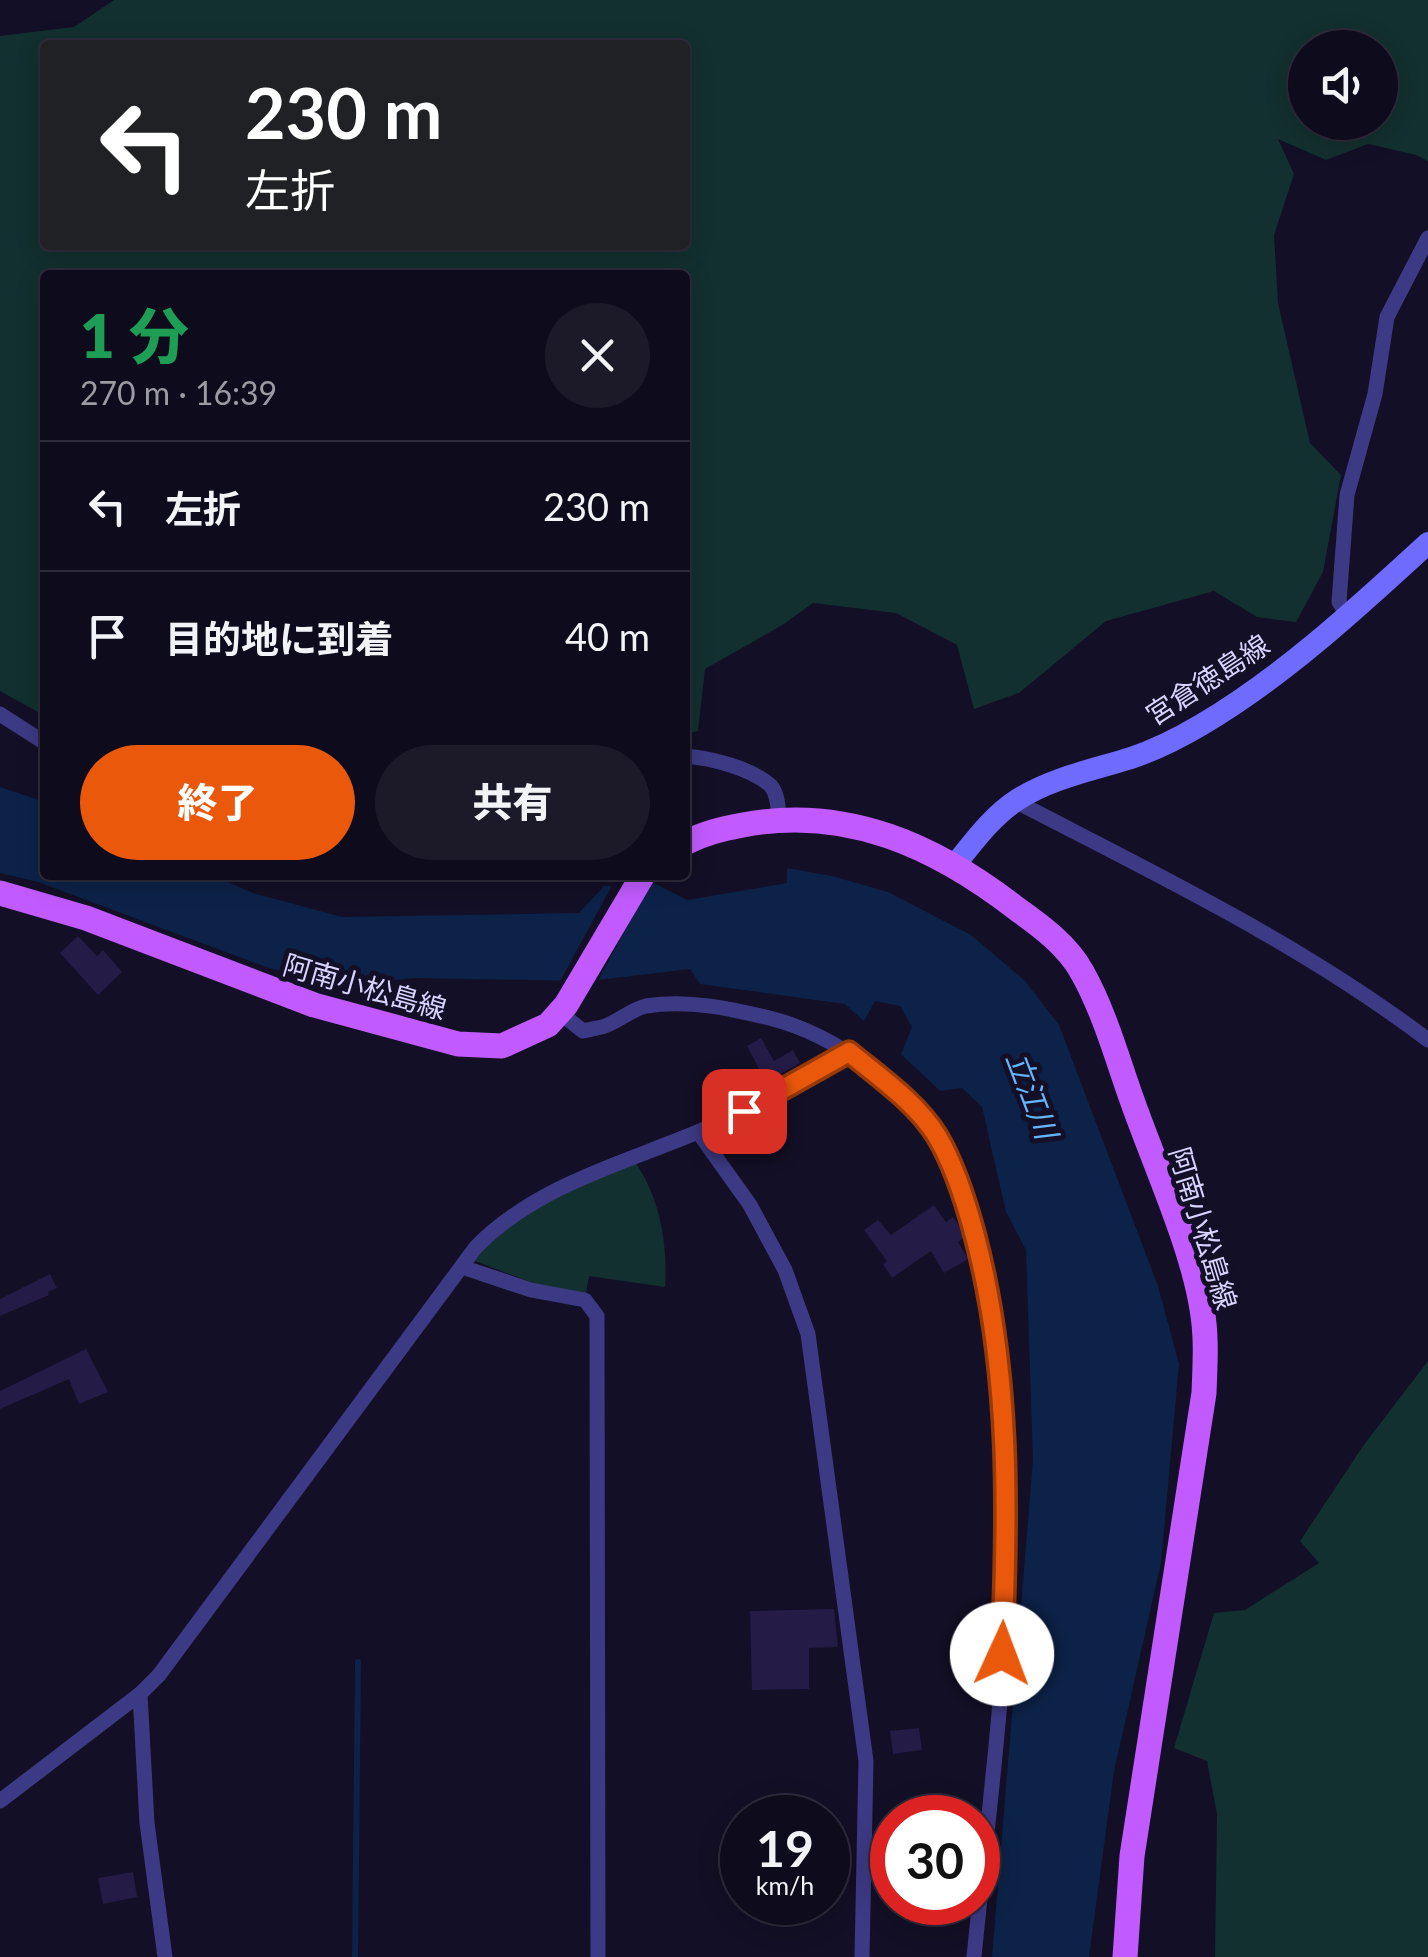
<!DOCTYPE html>
<html lang="ja">
<head>
<meta charset="utf-8">
<style>
  :root { --surface:#0e0b1c; --page:#1c1929; --text:#f1f3f6; --muted:#9b9ba3; --line:#2e2b3b; --accent:#ea580c }
  body { margin:0; font-family:Lato,"Noto Sans JP",sans-serif; background:var(--page); color:var(--text); height:100vh; display:flex; flex-direction:column; font-size:38px; white-space:nowrap }
  * { box-sizing:border-box; margin:0 }
  p { font-size:32px; color:var(--muted) }
  .icon { flex:none; width:55px; height:55px; fill:none; stroke:currentColor; stroke-width:2; stroke-linecap:round; stroke-linejoin:round }
  .map { position:relative; flex:1; overflow:hidden }
  .drawer { position:absolute; left:40px; top:270px; width:650px; height:610px; display:flex; flex-direction:column; background:var(--surface); border-radius:10px; box-shadow:0 5px 25px #0003,0 0 0 2px var(--line) }
  .drawer>* { flex:none }
  .guide { position:absolute; left:40px; top:40px; width:650px; height:210px; border-radius:10px; box-shadow:0 5px 25px #0003,0 0 0 2px var(--line); background:#202124; color:#fff; overflow:hidden }
  .fabs { position:absolute; left:1288px; top:30px; display:grid; gap:20px }
  .fabs a { display:grid; place-items:center; width:110px; height:110px; border-radius:50%; background:var(--surface); box-shadow:0 5px 25px #0003,0 0 0 2px var(--line); font-size:50px }
  .speed { position:absolute; left:720px; top:1795px; display:flex; gap:20px; font-size:50px; font-weight:700; text-align:center }
  .speed>* { display:grid; place-content:center; width:130px; height:130px; border-radius:50%; background:var(--surface); box-shadow:0 5px 25px #0003,0 0 0 2px var(--line); line-height:1 }
  .speed small { font-size:25px; font-weight:400 }
  .speed .limit { border:15px solid #d22; background:#fff; color:#111 }
  .pin { position:absolute; display:grid; place-items:center; width:85px; height:85px; color:#fff; margin:-42px; border-radius:20px; box-shadow:0 5px 15px #0006 }
  .me { position:absolute; width:110px; margin:-55px; rotate:2deg; stroke-linejoin:round; filter:drop-shadow(0 0 8px #0008) }
  .turn { display:flex; align-items:center; gap:35px; height:210px; padding:0 40px; font-size:45px }
  .turn .icon { width:130px; height:130px; stroke-width:2.5 }
  .turn b { display:block; font-size:70px; line-height:85px }
  .round { display:grid; place-items:center; flex:none; width:105px; height:105px; border-radius:52px; background:var(--page) }
  .summary { display:flex; align-items:center; justify-content:space-between; height:170px; padding:0 40px }
  h1 { font-size:60px; font-weight:800; line-height:75px; color:#1e9e55 }
  .cta { display:flex; gap:20px; margin-top:auto; padding:20px 40px }
  .cta a { flex:1; height:115px; border-radius:60px; background:var(--accent); color:#fff; font-size:40px; font-weight:800; line-height:115px; text-align:center }
  .cta a+a { background:var(--page); color:var(--text) }
  ul { padding:0; list-style:none }
  li { display:flex; align-items:center; gap:30px; height:130px; padding:0 40px; border-top:2px solid var(--line) }
  li div { flex:1 }
  li b { display:block; font-size:38px }
  li em { font-style:normal }
  .map>svg:first-child { display:block }
  .green { fill:#12302f; fill-rule:evenodd }
  .water { fill:#0c2248 }
  .pier { fill:#130f26 }
  .lines { fill:none; stroke-linecap:round; stroke-linejoin:round }
  .stream { stroke:#0c2248; stroke-width:6 }
  .building { fill:#241b47 }
  .minor { stroke:#3d3a85; stroke-width:15 }
  .secondary { stroke:#6f6bff; stroke-width:22 }
  .primary { stroke:#c25bff; stroke-width:25 }
  .route-casing { stroke:#983908; stroke-width:25 }
  .route { stroke:#ea580c; stroke-width:18 }
  .labels { text-anchor:middle; dominant-baseline:central; stroke-width:10; stroke-linejoin:round; paint-order:stroke }
  .street-label { font-size:28px; fill:#d9d4ff; stroke:#130f26 }
  .water-label { font-size:30px; font-style:italic; fill:#62b6ff; stroke:#130f26 }
</style>
</head>
<body>
<div class="map">
<svg width="1428" height="1957" viewBox="0 0 1428 1957">
  <rect width="100%" height="100%" fill="#130f26"/>
  <path class="green" d="M114 0H1428V161L1416 155 1368 144 1326 160 1278 139 1294 174 1274 235 1278 303 1310 443 1341 475 1323 572 1296 622 1257 617 1214 591 1106 621 1019 693 974 709 957 645 896 613 813 603 784 624 705 669 698 731 685 734V275H45V716L0 691V36L74 27ZM45 45H685V245H45ZM1305 48H1380V122H1305Z
    M635 1162C660 1198 668 1244 665 1287L589 1276 586 1293 536 1284 475 1261C481 1253 487 1243 495 1235 528 1201 591 1180 635 1162Z
    M1428 1361V1957H1215L1217 1814 1207 1761 1174 1748 1214 1613 1245 1610 1319 1563 1300 1541 1363 1446Z"/>
  <path class="water" d="M0 787 45 802V875H212L253 893 342 917 579 913 604 886 656 884 687 900 787 883V868L832 876 888 892 971 935 1025 981 1059 1025 1158 1286 1179 1364 1161 1563 1114 1771 1089 1957H992L1033 1460 1026 1250 1006 1212 982 1107 962 1088 940 1091 901 1054 912 1027 900 1006 875 1001 864 1021 845 1004 700 984 690 969 590 981 414 978 359 984 311 979 266 967 38 882 0 873Z"/>
  <path class="pier" d="M657 879 641 900 596 985H558L615 880Z"/>
  <g class="lines">
    <path class="stream" d="M355 1957 358 1662"/>
  </g>
  <path class="building" d="M78 936 97 956 103 950 122 972 98 995 60 953Z
    M761 1038 774 1061 793 1050 800 1063 766 1082 747 1046Z
    M934 1205 946 1222 953 1217 961 1228 963 1238 958 1242 968 1259 944 1273 931 1251 892 1278 883 1264 887 1261 864 1230 878 1220 891 1235Z
    M50 1274 57 1288 48 1292 49 1295 0 1316V1299Z
    M86 1349 108 1392 79 1404 69 1379 0 1409V1391Z
    M834 1609 838 1647 809 1648V1689L752 1690 750 1611Z
    M919 1728 922 1750 893 1754 890 1731Z
    M133 1872 137 1897 103 1904 98 1878Z"/>
  <g class="lines">
    <path class="minor" d="M1348 616 1339 602 1347 495 1375 394 1387 317 1428 238
      M0 714 45 743
      M685 756C710 758 752 768 771 786 778 794 778 808 779 818
      M1015 801C1157 875 1300 943 1428 1040
      M559 1012 583 1031C591 1029 599 1028 605 1026 619 1021 632 1009 646 1006 688 999 733 1009 773 1019 831 1034 905 1085 937 1135 957 1167 967 1206 976 1242 1038 1474 997 1722 974 1957
      M698 1132 750 1205 785 1270 808 1334 866 1761 862 1957
      M462 1267 531 1290 585 1300 597 1316 598 1957
      M140 1694 147 1823 165 1957
      M0 1801 140 1694 159 1675 476 1247C537 1185 622 1164 700 1131 752 1110 801 1080 849 1052"/>
    <path class="secondary" d="M953 867C973 843 991 817 1017 800 1051 778 1093 770 1131 758 1155 750 1179 738 1201 725 1284 676 1357 608 1428 543"/>
    <path class="primary" d="M685 843C704 833 722 829 743 825 846 805 936 846 1017 909 1041 926 1068 946 1082 972 1104 1011 1117 1058 1132 1100 1154 1163 1192 1245 1202 1309 1207 1337 1205 1365 1204 1393L1132 1856 1125 1957
      M0 893 86 918 314 1005 458 1044 502 1046 548 1025 566 1005 643 875"/>
  </g>
  <g class="lines">
    <g class="route-casing">
      <path id="route" d="M744 1111 849 1052C879 1077 916 1102 937 1136 955 1166 966 1202 975 1236 1011 1373 1008 1514 1002 1654"/>
    </g>
    <use href="#route" class="route"/>
  </g>
  <g class="labels">
    <g class="street-label">
      <text transform="translate(1207 679) rotate(-33)">宮倉徳島線</text>
      <text transform="translate(365 986) rotate(16)">阿南小松島線</text>
      <text transform="translate(1204 1228) rotate(73)">阿南小松島線</text>
    </g>
    <g class="water-label">
      <text transform="translate(1033 1095) rotate(69)">立江川</text>
    </g>
  </g>
</svg>
<div class="fabs">
<a><svg class="icon" aria-label="sound" viewBox="0 0 24 24"><path d="M4 9h4l5-4v14l-5-4H4zM17 9q2 3 0 6"/></svg></a>
</div>
<div class="speed"><div>19<small>km/h</small></div><div class="limit">30</div></div>
<div class="pin" style="left:744px;top:1111px;background:#d93025"><svg class="icon" aria-label="arrive" viewBox="0 0 24 24"><path d="M6 21V4h12l-3 4 3 4H6"/></svg></div>
<svg class="me" style="left:1002px;top:1654px" viewBox="-20 -20 40 40"><circle r="19" fill="#fff"/><path d="M0-13L10 11 0 6-10 11z" fill="#ea580c"/></svg>
<div class="guide">
<div class="turn"><svg class="icon" aria-label="left" viewBox="0 0 24 24"><path d="M17 20v-9H6M10 6l-5 5 5 5"/></svg><div><b>230 m</b>左折</div></div>
</div>
<section class="drawer">
<div class="summary"><div><h1>1 分</h1><p>270 m · 16:39</p></div><a class="round"><svg class="icon" aria-label="close" viewBox="0 0 24 24"><path d="M6 6l12 12M18 6L6 18"/></svg></a></div>
<ul>
<li><svg class="icon" aria-label="left" viewBox="0 0 24 24"><path d="M17 20v-9H6M10 6l-5 5 5 5"/></svg><div><b>左折</b></div><em>230 m</em></li>
<li><svg class="icon" aria-label="arrive" viewBox="0 0 24 24"><path d="M6 21V4h12l-3 4 3 4H6"/></svg><div><b>目的地に到着</b></div><em>40 m</em></li>
</ul>
<div class="cta"><a>終了</a><a>共有</a></div>
</section>
</div>
</body>
</html>
